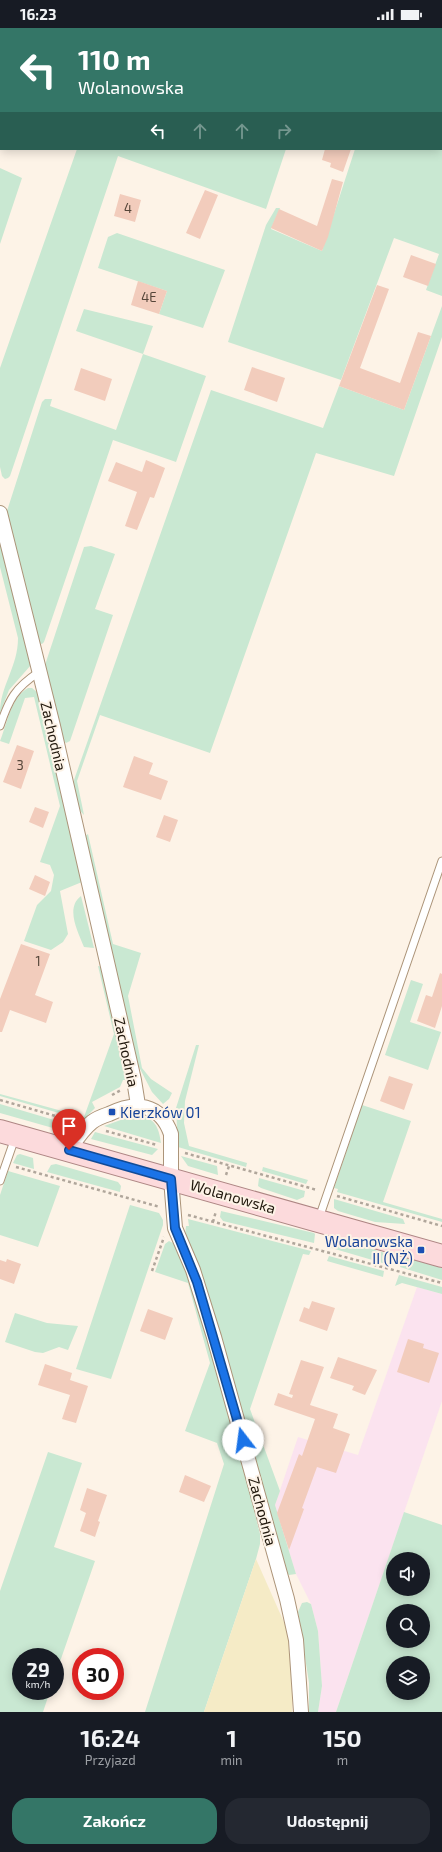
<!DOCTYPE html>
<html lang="pl">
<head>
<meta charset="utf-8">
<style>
  :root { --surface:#171b24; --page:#242831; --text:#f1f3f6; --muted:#9ea1a6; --accent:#347667 }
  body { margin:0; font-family:"Exo 2",sans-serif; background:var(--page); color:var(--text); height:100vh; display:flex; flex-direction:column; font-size:15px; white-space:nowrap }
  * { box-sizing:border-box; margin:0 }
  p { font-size:13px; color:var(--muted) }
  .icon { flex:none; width:22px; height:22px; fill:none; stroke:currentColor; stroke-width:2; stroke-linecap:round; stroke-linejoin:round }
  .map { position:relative; height:1684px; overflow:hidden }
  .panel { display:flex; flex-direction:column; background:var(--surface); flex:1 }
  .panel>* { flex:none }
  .banner { position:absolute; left:0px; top:0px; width:442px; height:122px; box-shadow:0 2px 10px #0003; background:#347667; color:#fff; overflow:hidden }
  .controls { position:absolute; left:386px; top:1524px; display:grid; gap:8px }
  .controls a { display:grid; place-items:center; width:44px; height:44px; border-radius:50%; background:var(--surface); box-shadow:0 2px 10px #0003; font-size:20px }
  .speed { position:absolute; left:12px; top:1620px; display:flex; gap:8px; font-size:20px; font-weight:700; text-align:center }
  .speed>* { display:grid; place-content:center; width:52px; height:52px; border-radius:50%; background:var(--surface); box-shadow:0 2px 10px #0003; line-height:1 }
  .speed small { font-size:10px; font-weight:400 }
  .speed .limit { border:6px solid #d22; background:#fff; color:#111 }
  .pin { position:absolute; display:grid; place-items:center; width:34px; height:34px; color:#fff; margin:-41px -17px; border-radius:50% 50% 50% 0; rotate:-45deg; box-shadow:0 0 4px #0007 }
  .pin .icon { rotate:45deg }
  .me { position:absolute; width:44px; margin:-22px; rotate:345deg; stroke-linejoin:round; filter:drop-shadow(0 0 3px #0008) }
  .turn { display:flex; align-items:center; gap:14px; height:84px; padding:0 12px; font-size:18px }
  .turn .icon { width:52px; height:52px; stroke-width:2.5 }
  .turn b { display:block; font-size:28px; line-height:34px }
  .lanes { display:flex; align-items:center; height:38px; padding:0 12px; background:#0003; justify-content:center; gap:20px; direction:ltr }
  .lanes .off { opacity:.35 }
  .eta { display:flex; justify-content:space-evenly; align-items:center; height:68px; text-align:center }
  .eta b { font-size:24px; font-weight:700; line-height:28px }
  .button { display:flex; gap:8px; margin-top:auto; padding:8px 12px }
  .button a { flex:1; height:46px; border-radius:16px; background:var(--accent); color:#fff; font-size:16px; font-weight:700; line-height:46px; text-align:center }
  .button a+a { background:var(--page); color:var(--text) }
  .status { display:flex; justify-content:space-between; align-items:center; height:28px; padding:0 20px; background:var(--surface); direction:ltr }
  .status svg { height:11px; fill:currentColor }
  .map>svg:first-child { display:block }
  .industrial { fill:#fbe3ef }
  .green { fill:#c9e8d2; fill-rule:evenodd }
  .sand { fill:#f5ebc6 }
  .water { fill:#7fabd2 }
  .building { fill:#f2ccbc }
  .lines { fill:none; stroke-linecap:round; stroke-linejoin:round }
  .service-casing { stroke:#ac9479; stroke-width:9 }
  .minor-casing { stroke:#ac9479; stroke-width:16 }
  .primary-casing { stroke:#ae8684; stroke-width:24 }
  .path { stroke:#b0a69b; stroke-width:2.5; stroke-dasharray:3 3; stroke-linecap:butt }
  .service { stroke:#fff; stroke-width:7 }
  .minor { stroke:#fff; stroke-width:14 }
  .primary { stroke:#fcdadc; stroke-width:22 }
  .route-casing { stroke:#114b97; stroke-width:10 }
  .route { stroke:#1a73e8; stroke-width:7 }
  .transit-dot { fill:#1a4fb4; stroke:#fdf3e7; stroke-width:1.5 }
  .labels { text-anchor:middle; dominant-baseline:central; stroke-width:4; stroke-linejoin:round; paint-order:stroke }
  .number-label { font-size:13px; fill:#554539 }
  .street-label { font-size:15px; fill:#21180d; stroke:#fdf3e7 }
  .transit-label { font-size:15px; fill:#164399; stroke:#fdf3e7; text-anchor:start }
</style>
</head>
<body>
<div class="status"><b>16:23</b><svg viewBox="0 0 49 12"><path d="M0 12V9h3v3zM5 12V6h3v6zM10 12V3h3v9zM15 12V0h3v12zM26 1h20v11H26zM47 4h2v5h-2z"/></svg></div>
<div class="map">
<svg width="442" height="1684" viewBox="0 0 442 1684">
  <rect width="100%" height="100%" fill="#fdf3e7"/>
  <path class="industrial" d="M417 1259 442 1266V1373L336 1684H318L322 1658 318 1603 311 1576 296 1546 275 1477 298 1409 358 1427Z"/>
  <path class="green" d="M120 0H442V268L426 262 439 226 394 210 341 352 228 314 266 197 276 180H280L271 201 322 223 355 121H441V1Z
    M77 121H286L266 181 118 128 10 448 8 450 5 451 2 448 0 439V340Z
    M0 140 22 150 0 216Z
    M117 205 225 242 203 300 159 286 167 263 98 240 108 209Z
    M442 278V309L394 448 316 425 210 725 100 687 77 753 84 787C76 780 72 762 74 752L211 362 323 400 339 358 404 382Z
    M84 281 153 298 143 326 206 348 176 434 113 412 44 614 42 616 39 615 7 483 42 374 45 371H52L50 378 116 402 143 326 76 303Z
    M0 505 31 637 9 662 0 685C0 658 18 639 18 610L0 539Z
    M91 518 115 526 95 581 113 587 70 713 66 715 63 712 45 637 84 519Z
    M28 660H32L38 665 82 854 60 863 68 906 63 914 51 922 24 913 37 877 51 863 54 847 50 837 40 834 60 778 34 669 25 670 9 716 0 713C7 696 11 669 28 660Z
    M88 806 113 916 141 925 128 968 142 1040 151 1051 172 1065 169 1071 163 1076 152 1064 137 1035 85 808Z
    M81 868 94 920 84 919C78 904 65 880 81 868Z
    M98 938 102 939 128 1052H123L120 1059 92 1074 95 1080 83 1092 0 1068V1066L84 1089 114 1006Z
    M411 952 423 956 410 994 441 1004 428 1042 385 1027Z
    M196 1017H199L185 1073 184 1095 189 1118 247 1135 246 1139 178 1119 176 1080Z
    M0 1076 71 1097 60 1102 0 1085Z
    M362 1077 411 1093 383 1174 442 1191V1194L337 1164 338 1161 334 1160Z
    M138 1088C155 1089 159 1100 161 1115L104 1098 129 1089Z
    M95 1104 158 1121 152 1127 91 1111Z
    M20 1126 33 1130 34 1141 13 1135 17 1127Z
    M181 1128 217 1138 218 1147 188 1138Z
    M56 1136 118 1154 121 1158 120 1164 47 1144 51 1137Z
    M263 1139 308 1152 306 1156 262 1143Z
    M8 1143 60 1158 38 1219 0 1207V1167Z
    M259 1150 305 1163 304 1169 297 1172 261 1160 258 1158Z
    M334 1171 403 1191 405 1196 375 1194 338 1183 334 1180Z
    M130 1177 159 1185 163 1192V1197L111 1351 76 1341Z
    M221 1183 314 1205 315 1206 314 1215 223 1193 220 1189Z
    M188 1191 311 1223 309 1227 303 1226 250 1381 280 1463 275 1477 296 1546 289 1547 287 1545 243 1396 206 1257 185 1207 186 1198H189Z
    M334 1210 385 1225 388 1229 386 1236 328 1219Z
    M169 1213 173 1215 185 1237 192 1256 241 1429 260 1506V1516L256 1531 204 1684H145L224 1436 217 1415 185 1403 210 1335 188 1255 155 1244 165 1216Z
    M329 1228 384 1243 383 1249 327 1233Z
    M407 1230 442 1240V1252L400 1239 403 1231Z
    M399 1247 442 1259V1266L402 1255 395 1258Z
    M15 1285 47 1295 78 1298 68 1322 59 1319 43 1325 35 1324 5 1314Z
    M48 1424 82 1435 54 1519 95 1533 55 1648V1629H21V1663H50L43 1684H0V1563Z
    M404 1484 442 1497V1684H336ZM393 1531H423V1561H393ZM393 1583H423V1613H393ZM393 1635H423V1665H393Z
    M307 1574 311 1576 318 1603 322 1658 318 1684H309V1655L298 1584 302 1575Z"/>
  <path class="sand" d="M256 1531 287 1601 294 1636 292 1684H204Z"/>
  <path class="water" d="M397 0H442V24L441 1Z"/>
  <path class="building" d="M325 121H351L343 144 330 139 331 135 322 132Z
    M332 151 343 154 328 209 322 223 271 200 279 181 317 198Z
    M205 162 218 167 200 211 186 205Z
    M120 166 141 172 135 194 114 188Z
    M411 227 436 236 428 258 403 249Z
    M138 253 167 263 159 286 131 277Z
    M377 257 389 261 360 340 400 355 418 304 431 308 404 382 339 358Z
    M252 339 285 350 277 374 244 362Z
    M81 340 112 351 105 373 74 362Z
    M146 432 165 440 154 470 150 469 137 502 125 498 137 464 108 453 116 434 142 444Z
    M17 717 34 723 21 761 3 754Z
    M134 728 153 735 149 746 168 753 161 772 123 759Z
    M35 779 49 784 43 800 29 794Z
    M164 787 178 792 170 814 156 809Z
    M35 847 50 854 45 868 29 861Z
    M21 916 50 926 35 967 53 974 46 995 10 982 2 1004H0V971Z
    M440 945 442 946V978L435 1000 417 993 426 967 432 969Z
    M389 1048 413 1056 404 1082 380 1073Z
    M7 1231 21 1236 14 1256 0 1251V1232L6 1234Z
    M312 1273 335 1280 327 1303 299 1293 304 1279 309 1281Z
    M148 1281 173 1290 165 1312 140 1303Z
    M408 1311 424 1316 423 1320 439 1325 429 1355 397 1344Z
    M338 1329 377 1342 365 1367 352 1362 354 1358 330 1350Z
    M301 1332 324 1339 310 1377 338 1386 333 1400 350 1406 336 1445 317 1439 302 1480 304 1481 289 1522 277 1485 299 1426 302 1428 315 1391 274 1377 278 1365 292 1370 293 1367 289 1366Z
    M45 1336 72 1345 70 1352 88 1358 76 1395 62 1391 70 1367 38 1357Z
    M185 1447 211 1458 204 1474 179 1464Z
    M87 1460 107 1467 98 1493 100 1494 95 1509 80 1503 86 1485 80 1482Z"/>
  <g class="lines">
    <g class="service-casing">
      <path id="service" d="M0 698C9 671 15 660 39 644
        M0 1153 15 1110
        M319 1190 442 833"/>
    </g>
    <g class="minor-casing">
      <path id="minor" d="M0 485 53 698 134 1052 138 1077
        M69 1122C76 1112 82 1102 92 1094 97 1090 103 1088 109 1086 135 1073 160 1075 171 1106V1151L175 1200 193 1242 214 1309 287 1571 296 1612 301 1684"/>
    </g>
    <g class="primary-casing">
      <path id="primary" d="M0 1103 442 1228"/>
    </g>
    <path class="path" d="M112 1067 121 1062
      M0 1072 73 1093
      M106 1103 157 1117
      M185 1125 317 1162
      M16 1139 160 1179
      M226 1147 229 1138
      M337 1168 442 1198
      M188 1187 442 1255
      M213 1194 216 1183
      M152 1243 164 1209"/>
    <use href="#service" class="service"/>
    <use href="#minor" class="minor"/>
    <use href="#primary" class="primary"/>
  </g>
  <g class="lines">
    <g class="route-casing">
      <path id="route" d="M69 1122 171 1151 175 1200 197 1254 243 1412"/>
    </g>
    <use href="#route" class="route"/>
  </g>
  <g class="transit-dot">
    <rect x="108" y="1080" width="8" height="8" rx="2"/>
    <rect x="417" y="1218" width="8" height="8" rx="2"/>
  </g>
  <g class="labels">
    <g class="number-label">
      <text x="128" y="180">4</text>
      <text x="149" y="269">4E</text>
      <text x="20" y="737">3</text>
      <text x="38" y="933">1</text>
    </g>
    <g class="street-label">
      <text transform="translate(54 708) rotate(77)">Zachodnia</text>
      <text transform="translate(127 1024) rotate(78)">Zachodnia</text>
      <text transform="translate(233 1168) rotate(16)">Wolanowska</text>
      <text transform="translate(263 1483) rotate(75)">Zachodnia</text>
    </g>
    <g class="transit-label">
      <text x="120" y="1084">Kierzków 01</text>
      <text x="413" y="1213" text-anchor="end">Wolanowska<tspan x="413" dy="17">II (NŻ)</tspan></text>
    </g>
  </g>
</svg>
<div class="controls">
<a><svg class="icon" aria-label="sound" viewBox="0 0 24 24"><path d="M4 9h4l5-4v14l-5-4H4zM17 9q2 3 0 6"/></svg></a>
<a><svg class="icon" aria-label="search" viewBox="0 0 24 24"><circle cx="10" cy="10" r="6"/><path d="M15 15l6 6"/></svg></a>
<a><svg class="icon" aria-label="layers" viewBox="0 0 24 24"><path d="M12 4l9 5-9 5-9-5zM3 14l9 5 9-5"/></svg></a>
</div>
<div class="speed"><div>29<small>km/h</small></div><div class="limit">30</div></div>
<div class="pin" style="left:69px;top:1122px;background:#d93025"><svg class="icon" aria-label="arrive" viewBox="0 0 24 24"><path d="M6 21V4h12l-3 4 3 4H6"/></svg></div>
<svg class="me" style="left:243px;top:1412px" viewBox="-20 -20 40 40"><circle r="19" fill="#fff"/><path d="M0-13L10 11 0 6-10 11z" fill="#1a73e8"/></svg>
<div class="banner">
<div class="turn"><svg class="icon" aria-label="left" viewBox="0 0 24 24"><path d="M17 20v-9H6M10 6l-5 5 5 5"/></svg><div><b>110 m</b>Wolanowska</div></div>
<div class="lanes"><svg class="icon" aria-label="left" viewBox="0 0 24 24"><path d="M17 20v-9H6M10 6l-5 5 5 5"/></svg><svg class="icon off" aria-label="ahead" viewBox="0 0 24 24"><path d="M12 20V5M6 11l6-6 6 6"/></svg><svg class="icon off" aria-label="ahead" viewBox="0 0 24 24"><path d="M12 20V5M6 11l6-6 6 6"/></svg><svg class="icon off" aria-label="right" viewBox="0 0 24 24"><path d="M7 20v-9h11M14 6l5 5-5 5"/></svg></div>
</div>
</div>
<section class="panel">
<div class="eta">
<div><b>16:24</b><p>Przyjazd</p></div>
<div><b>1</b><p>min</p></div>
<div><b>150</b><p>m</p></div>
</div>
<div class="button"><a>Zakończ</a><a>Udostępnij</a></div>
</section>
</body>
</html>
